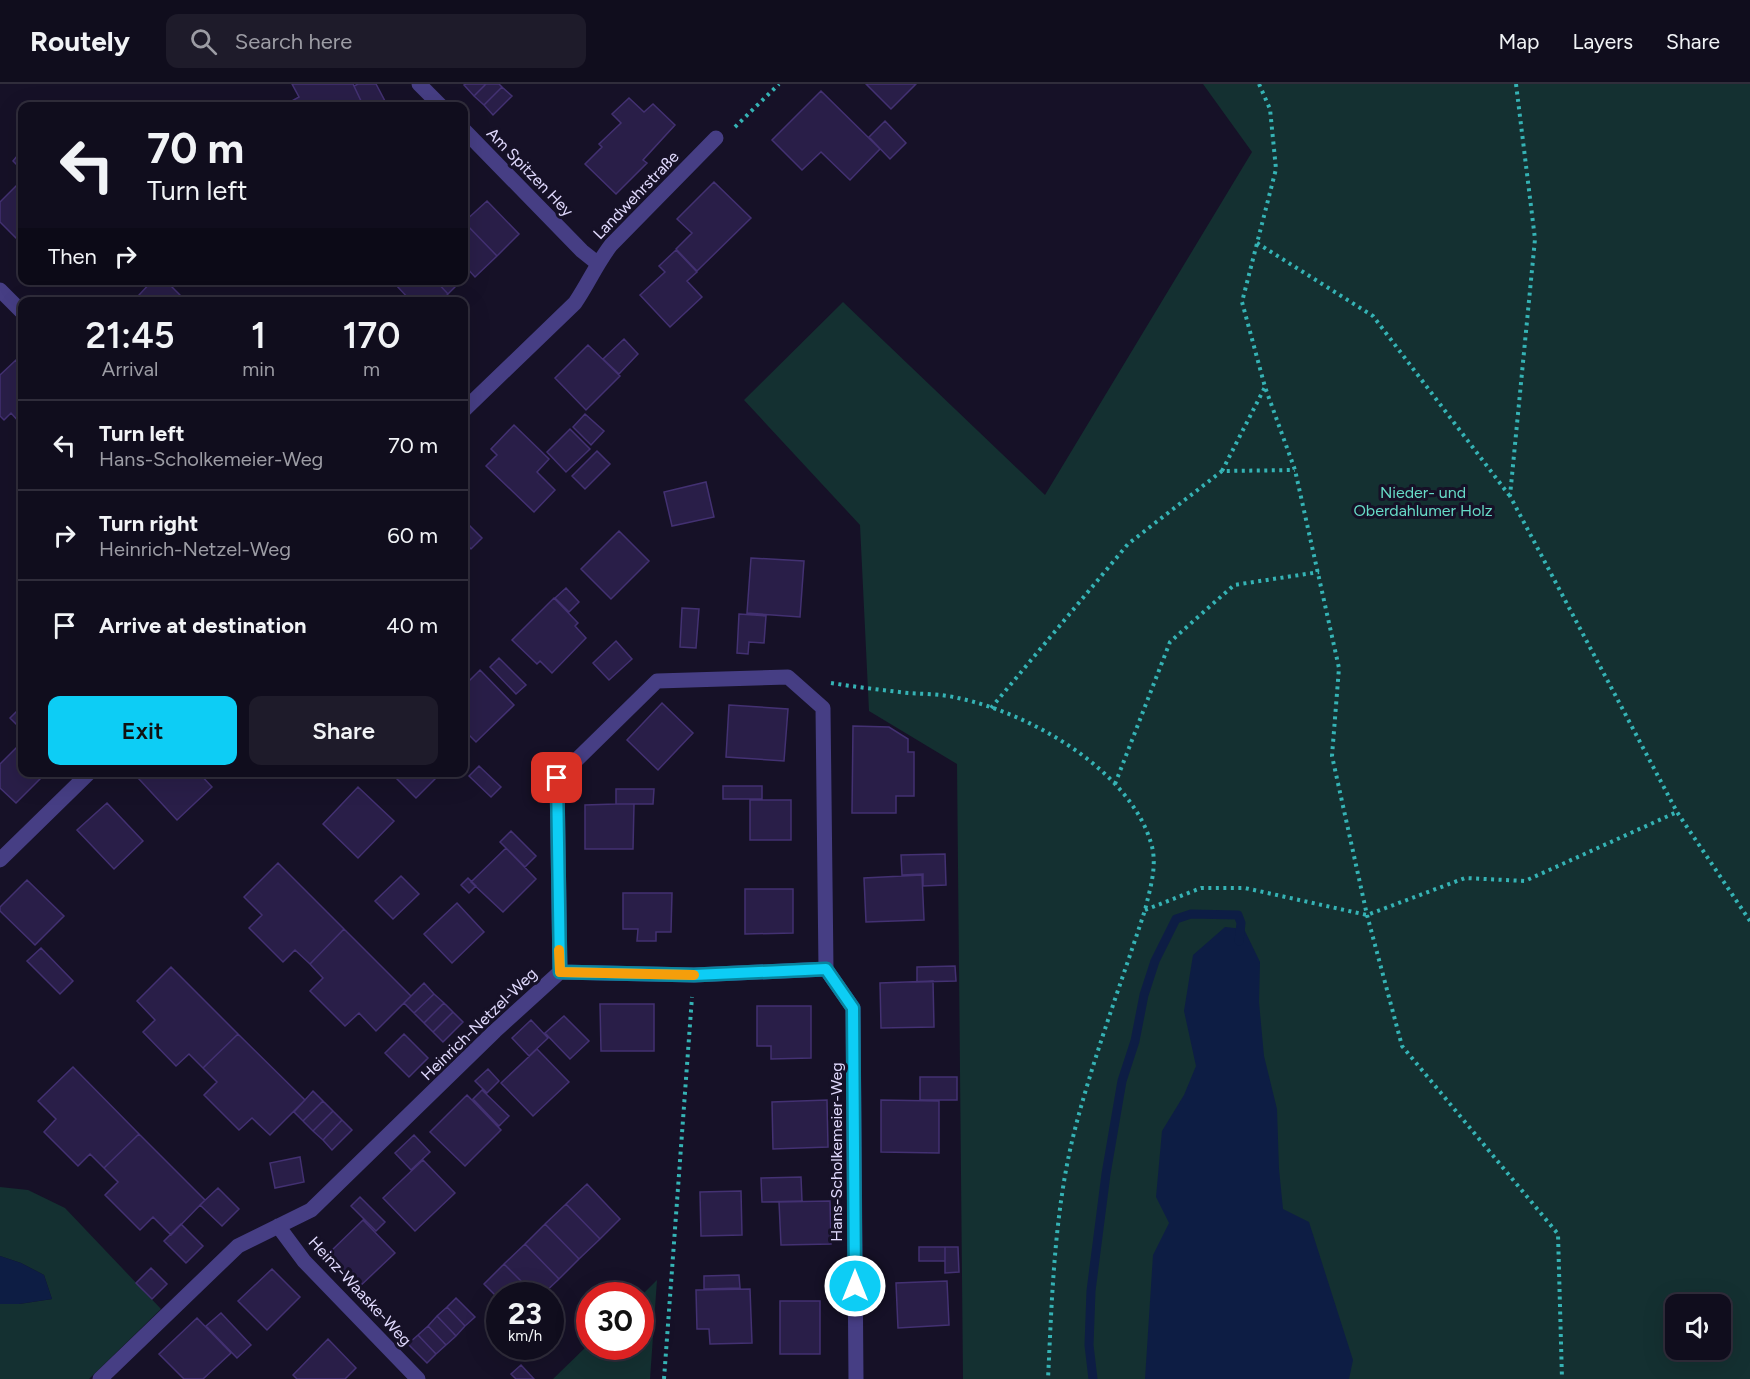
<!DOCTYPE html>
<html lang="en">
<head>
<meta charset="utf-8">
<style>
  :root { --surface:#100d1d; --page:#1e1b2a; --text:#f1f3f6; --muted:#9c9ca4; --line:#302d3b; --accent:#0dcdf5 }
  body { margin:0; font-family:Figtree,sans-serif; background:var(--page); color:var(--text); height:100vh; display:flex; flex-direction:column; font-size:22px; white-space:nowrap }
  * { box-sizing:border-box; margin:0 }
  p { font-size:20px; color:var(--muted) }
  .icon { flex:none; width:33px; height:33px; fill:none; stroke:currentColor; stroke-width:2; stroke-linecap:round; stroke-linejoin:round }
  .map { position:relative; flex:1; overflow:hidden }
  .drawer { position:absolute; left:18px; top:213px; width:450px; height:480px; display:flex; flex-direction:column; background:var(--surface); border-radius:12px; box-shadow:0 6px 24px #0002,0 0 0 2px var(--line) }
  .drawer>* { flex:none }
  .guide { position:absolute; left:18px; top:18px; width:450px; height:183px; border-radius:12px; box-shadow:0 6px 24px #0002,0 0 0 2px var(--line); background:#100d1d; color:var(--text); overflow:hidden }
  .tools { position:absolute; left:1665px; top:1210px; display:grid; gap:12px }
  .tools a { display:grid; place-items:center; width:66px; height:66px; border-radius:12px; background:var(--surface); box-shadow:0 6px 24px #0002,0 0 0 2px var(--line); font-size:30px }
  .speed { position:absolute; left:486px; top:1198px; display:flex; gap:12px; font-size:30px; font-weight:700; text-align:center }
  .speed>* { display:grid; place-content:center; width:78px; height:78px; border-radius:50%; background:var(--surface); box-shadow:0 6px 24px #0002,0 0 0 2px var(--line); line-height:1 }
  .speed small { font-size:15px; font-weight:400 }
  .speed .limit { border:9px solid #d22; background:#fff; color:#111 }
  .pin { position:absolute; display:grid; place-items:center; width:51px; height:51px; color:#fff; margin:-26px; border-radius:12px; box-shadow:0 3px 9px #0006 }
  .me { position:absolute; width:66px; margin:-33px; rotate:0deg; stroke-linejoin:round; filter:drop-shadow(0 0 4px #0008) }
  .turn { display:flex; align-items:center; gap:21px; height:126px; padding:0 30px; font-size:27px }
  .turn .icon { width:78px; height:78px; stroke-width:2.5 }
  .turn b { display:block; font-size:42px; line-height:51px }
  .then { display:flex; align-items:center; height:57px; padding:0 30px; background:#0003; gap:12px; font-size:22px }
  .eta { display:flex; justify-content:space-evenly; align-items:center; height:102px; text-align:center }
  .eta b { font-size:36px; font-weight:600; line-height:42px }
  .action { display:flex; gap:12px; margin-top:auto; padding:12px 30px }
  .action a { flex:1; height:69px; border-radius:12px; background:var(--accent); color:#111; font-size:24px; font-weight:600; line-height:69px; text-align:center }
  .action a+a { background:var(--page); color:var(--text) }
  ul { padding:0; list-style:none }
  li { display:flex; align-items:center; gap:18px; height:90px; padding:0 30px; border-top:2px solid var(--line) }
  li div { flex:1 }
  li b { display:block; font-size:22px }
  li em { font-style:normal }
  header { display:flex; align-items:center; gap:36px; box-sizing:border-box; height:84px; padding:0 30px; background:var(--surface); border-bottom:2px solid var(--line) }
  header strong { font-size:28px }
  nav { display:flex; gap:33px; margin-inline-start:auto; font-size:21px }
  .search { width:420px; height:54px; background:var(--page); display:flex; align-items:center; gap:15px; box-sizing:border-box; padding:0 21px; border-radius:12px; color:var(--muted); font-size:22px }
  .map>svg:first-child { display:block }
  .green { fill:#143031; fill-rule:evenodd }
  .water { fill:#0d1d44 }
  .lines { fill:none; stroke-linecap:round; stroke-linejoin:round }
  .stream { stroke:#0d1d44; stroke-width:9 }
  .building { fill:#291e48; stroke:#433172; stroke-width:1.5 }
  .path { stroke:#35b3b5; stroke-width:4; stroke-dasharray:3 4.5; stroke-linecap:butt }
  .street { stroke:#463e84; stroke-width:15 }
  .route-casing { stroke:#08859f; stroke-width:15 }
  .route { stroke:#0dcdf5; stroke-width:10 }
  .slow { stroke:#f59e0b; stroke-width:10 }
  .labels { text-anchor:middle; dominant-baseline:central; stroke-width:6; stroke-linejoin:round; paint-order:stroke }
  .street-label { font-size:16px; fill:#e0d9fd; stroke:#161127 }
  .park-label { font-size:16px; fill:#67dbc7; stroke:#161127 }
</style>
</head>
<body>
<header>
<strong>Routely</strong>
<div class="search"><svg class="icon" aria-label="search" viewBox="0 0 24 24"><circle cx="10" cy="10" r="6"/><path d="M15 15l6 6"/></svg>Search here</div>
<nav><a>Map</a><a>Layers</a><a>Share</a></nav>
</header>
<div class="map">
<svg width="1750" height="1295" viewBox="0 0 1750 1295">
  <rect width="100%" height="100%" fill="#161127"/>
  <path class="green" d="M1203 0H1750V1295H963L957 680 869 627 860 441 744 316 843 218 1045 411 1252 68ZM1676 1221H1720V1266H1676Z
    M0 1103 28 1106 65 1124 161 1225 89 1295H0V1220H19L52 1215 44 1191 21 1179 0 1172Z
    M657 1196 650 1295H553L589 1260 590 1263H640L641 1212Z"/>
  <path class="water" d="M1225 843 1244 845 1260 878 1259 918 1264 972 1277 1025 1279 1085 1283 1125 1309 1138 1353 1276 1349 1295H1145L1153 1171 1169 1139 1156 1113 1162 1047 1184 1011 1196 982 1184 927 1193 871Z
    M0 1172 21 1179 44 1191 52 1215 19 1220H0Z"/>
  <g class="lines">
    <path class="stream" d="M1093 1295 1089 1261 1091 1207 1106 1090 1122 997 1135 957 1144 911 1155 877 1176 835 1191 830 1238 831 1241 839 1239 857"/>
  </g>
  <path class="building" d="M292 0H353L361 17 350 22H330L328 19 320 22H283L299 13Z
    M358 0H376L386 19 380 22H350L361 17 354 2Z
    M466 0H486L474 12 464 1Z
    M486 0H499L502 3 484 21 474 12Z
    M866 0H916L891 25Z
    M502 3 512 12 493 31 484 21Z
    M821 7 880 65 850 96 821 68 802 86 772 56Z
    M629 14 644 28 653 20 675 41 643 76 647 79 616 110 585 80 602 63 599 60 621 39 612 30Z
    M885 37 906 59 890 75 869 53Z
    M22 66V86L13 77Z
    M22 96V155L20 158 0 138V118Z
    M714 98 751 134 697 187 676 165 692 149 677 135Z
    M487 117 519 150 497 172 464 138Z
    M464 138 497 172 475 193 464 181Z
    M676 166 697 188 687 197 702 213 670 243 640 211 665 188 659 182Z
    M153 196H165L180 211 174 218H145L139 211Z
    M396 196H435L448 210 441 218H412L394 199Z
    M435 196H462L448 210Z
    M624 255 638 270 619 290 603 275Z
    M588 261 620 292 586 326 555 294Z
    M16 276 22 282V336L20 339 11 329 4 336 0 332V291Z
    M585 330 604 347 591 361 573 343Z
    M514 341 549 375 537 388 555 406 534 428 486 382 497 371 491 365Z
    M570 345 590 365 566 388 547 368Z
    M597 367 610 380 585 405 572 392Z
    M706 398 714 433 672 442 664 408Z
    M464 436 482 454 471 465 464 457Z
    M619 447 649 477 611 515 581 485Z
    M751 474 804 477 800 533 747 529Z
    M566 504 579 518 569 528 555 514Z
    M554 514 578 539 575 542 586 554 552 589 540 577 537 580 512 556Z
    M682 524 699 525 696 564 680 563Z
    M739 530 766 532 764 559 749 558 748 570 737 569Z
    M616 557 632 575 609 596 593 579Z
    M499 574 526 601 516 610 490 583Z
    M480 586 514 621 476 658 464 646V602Z
    M662 619 693 649 658 686 627 656Z
    M729 621 788 625 784 677 726 673Z
    M22 622V646L10 634Z
    M853 642 889 643 908 655V668H914V712H896V729H852Z
    M22 658V688H47L16 719 0 704V680Z
    M479 682 501 703 491 713 469 692Z
    M146 688H198L212 703 177 736 139 695Z
    M390 688H442L416 714Z
    M723 702H762V715H723Z
    M358 703 394 737 358 774 323 740Z
    M616 705H654L653 720H616Z
    M750 716H791V756H750Z
    M107 719 143 757 114 785 77 746Z
    M616 720H634L633 765H585V721Z
    M511 747 536 772 525 783 500 758Z
    M506 764 536 795 503 828 471 798Z
    M945 770 946 801 923 802V790L902 791 901 771Z
    M278 779 344 845 310 880 295 866 283 878 249 844 262 831 244 813Z
    M922 791 924 836 866 838 864 794Z
    M401 792 419 810 393 835 375 817Z
    M468 794 476 802 469 809 461 801Z
    M27 796 64 832 35 861 0 827V823Z
    M745 805H793V849L745 850Z
    M623 809H672L671 848H656V857H637L638 845H623Z
    M457 819 484 848 452 879 424 850Z
    M344 845 411 912 376 947 359 929 345 942 310 907 323 894 310 880Z
    M41 864 73 897 60 910 27 877Z
    M955 882 956 897 917 898V883Z
    M171 883 238 950 203 984 189 970 176 982 143 948 155 936 137 917Z
    M933 897 934 943 881 944 880 899Z
    M424 899 434 910 414 929 404 919Z
    M434 910 444 919 424 939 414 929Z
    M444 919 453 928 433 948 424 939Z
    M600 920H654V967H601Z
    M757 922H811V974L771 975V962H757Z
    M453 928 463 938 443 958 433 948Z
    M564 932 589 957 570 975 545 949Z
    M531 936 548 954 529 972 512 954Z
    M238 950 305 1016 270 1051 252 1034 239 1046 204 1011 217 998 203 984Z
    M404 950 428 974 409 993 385 969Z
    M537 965 569 998 533 1032 501 999Z
    M73 983 139 1050 104 1084 90 1070 78 1082 44 1048 56 1035 38 1017Z
    M488 985 499 997 487 1009 475 997Z
    M920 993H957V1016H920Z
    M482 1006 509 1032 499 1042 473 1015Z
    M313 1007 323 1017 303 1037 294 1028Z
    M467 1011 501 1046 465 1082 430 1048Z
    M827 1016 828 1063 773 1065 772 1018Z
    M881 1016 939 1017V1069L881 1068Z
    M323 1017 333 1027 313 1047 303 1037Z
    M333 1027 342 1036 323 1056 313 1047Z
    M342 1036 352 1046 332 1066 323 1056Z
    M139 1050 205 1116 171 1151 153 1133 140 1146 105 1111 118 1098 104 1084Z
    M414 1051 430 1068 411 1086 395 1069Z
    M300 1073 304 1098 275 1104 270 1079Z
    M423 1076 455 1109 415 1147 383 1114Z
    M801 1093 802 1117 762 1118 761 1094Z
    M587 1100 620 1135 600 1155 566 1120Z
    M218 1104 239 1125 222 1142 200 1121Z
    M741 1107 742 1151 701 1152 700 1108Z
    M360 1113 385 1138 376 1147 351 1122Z
    M830 1117 831 1160 781 1161 779 1118Z
    M566 1120 600 1155 579 1175 545 1140Z
    M363 1136 395 1169 358 1204 327 1171Z
    M181 1140 203 1162 186 1179 164 1157Z
    M545 1140 579 1175 559 1195 525 1160Z
    M525 1160 559 1195 541 1212H536L504 1180Z
    M919 1163H945V1177H919Z
    M945 1163H958L959 1188 945 1189Z
    M504 1180 536 1212H500V1216L484 1200Z
    M151 1184 167 1200 152 1215 136 1199Z
    M272 1185 300 1213 267 1246 238 1217Z
    M739 1191 740 1204 704 1205V1192Z
    M947 1197 949 1241 898 1244 896 1199Z
    M750 1205 752 1259 710 1260 709 1245H697L696 1206Z
    M456 1214 475 1233 465 1242 447 1223Z
    M780 1217H820V1270H780Z
    M447 1223 465 1242 456 1252 437 1232Z
    M221 1229 251 1261 237 1274 206 1242Z
    M437 1232 456 1252 446 1261 428 1242Z
    M197 1234 231 1269 203 1295H184L159 1270Z
    M428 1242 446 1261 436 1270 418 1251Z
    M418 1251 436 1270 427 1279 408 1260Z
    M328 1255 356 1284 345 1295H297L293 1291Z
    M521 1281 534 1295H516L511 1290Z"/>
  <g class="lines">
    <path class="path" d="M1259 0 1270 25 1276 85 1242 218 1265 303 1295 386 1339 584 1332 672 1367 831 1402 962 1558 1150 1562 1295
      M1516 0 1535 155 1510 412 1677 728 1750 837
      M735 43 779 0
      M1257 159 1373 232 1509 411
      M1222 387 1265 303
      M831 599C856 603 882 606 908 609 924 610 942 610 958 614 1029 629 1129 685 1151 759 1158 781 1150 805 1145 826 1121 900 1093 974 1074 1049 1054 1129 1052 1214 1048 1295
      M991 624 1128 460 1222 387 1295 386
      M1115 700 1170 558 1234 501 1319 488
      M1145 826 1201 804H1245L1367 831 1465 794 1525 797 1677 728
      M664 1295 692 913"/>
    <path class="street" d="M419 0 441 22
      M464 46 582 167 597 179
      M0 206 22 228
      M464 326 575 219C588 200 597 179 611 161L716 54
      M0 776 90 688
      M560 888 694 891 826 885
      M278 1142 304 1177 418 1295
      M100 1295 238 1162 311 1126 495 947 560 888 557 695 657 597 788 593 823 624 826 885 853 924 856 1295"/>
  </g>
  <g class="lines">
    <g class="route-casing">
      <path id="route" d="M557 694 560 888 694 891 826 885 853 924 855 1202"/>
    </g>
    <use href="#route" class="route"/>
    <path class="slow" d="M559 866 560 888 694 891"/>
  </g>
  <g class="labels">
    <g class="street-label">
      <text transform="translate(530 88) rotate(46)">Am Spitzen Hey</text>
      <text transform="translate(636 111) rotate(-46)">Landwehrstraße</text>
      <text transform="translate(479 940) rotate(-44)">Heinrich-Netzel-Weg</text>
      <text transform="translate(836 1068) rotate(-90)">Hans-Scholkemeier-Weg</text>
      <text transform="translate(360 1207) rotate(47)">Heinz-Waaske-Weg</text>
    </g>
    <g class="park-label">
      <text x="1423" y="408">Nieder- und<tspan x="1423" dy="18">Oberdahlumer Holz</tspan></text>
    </g>
  </g>
</svg>
<div class="tools">
<a><svg class="icon" aria-label="sound" viewBox="0 0 24 24"><path d="M4 9h4l5-4v14l-5-4H4zM17 9q2 3 0 6"/></svg></a>
</div>
<div class="speed"><div>23<small>km/h</small></div><div class="limit">30</div></div>
<div class="pin" style="left:557px;top:694px;background:#d93025"><svg class="icon" aria-label="arrive" viewBox="0 0 24 24"><path d="M6 21V4h12l-3 4 3 4H6"/></svg></div>
<svg class="me" style="left:855px;top:1202px" viewBox="-20 -20 40 40"><circle r="17" fill="#0dcdf5" stroke="#fff" stroke-width="3"/><path d="M0-11L8 9 0 5-8 9z" fill="#fff"/></svg>
<div class="guide">
<div class="turn"><svg class="icon" aria-label="left" viewBox="0 0 24 24"><path d="M17 20v-9H6M10 6l-5 5 5 5"/></svg><div><b>70 m</b>Turn left</div></div>
<div class="then">Then<svg class="icon" aria-label="right" viewBox="0 0 24 24"><path d="M7 20v-9h11M14 6l5 5-5 5"/></svg></div>
</div>
<section class="drawer">
<div class="eta">
<div><b>21:45</b><p>Arrival</p></div>
<div><b>1</b><p>min</p></div>
<div><b>170</b><p>m</p></div>
</div>
<ul>
<li><svg class="icon" aria-label="left" viewBox="0 0 24 24"><path d="M17 20v-9H6M10 6l-5 5 5 5"/></svg><div><b>Turn left</b><p>Hans-Scholkemeier-Weg</p></div><em>70 m</em></li>
<li><svg class="icon" aria-label="right" viewBox="0 0 24 24"><path d="M7 20v-9h11M14 6l5 5-5 5"/></svg><div><b>Turn right</b><p>Heinrich-Netzel-Weg</p></div><em>60 m</em></li>
<li><svg class="icon" aria-label="arrive" viewBox="0 0 24 24"><path d="M6 21V4h12l-3 4 3 4H6"/></svg><div><b>Arrive at destination</b></div><em>40 m</em></li>
</ul>
<div class="action"><a>Exit</a><a>Share</a></div>
</section>
</div>
</body>
</html>
